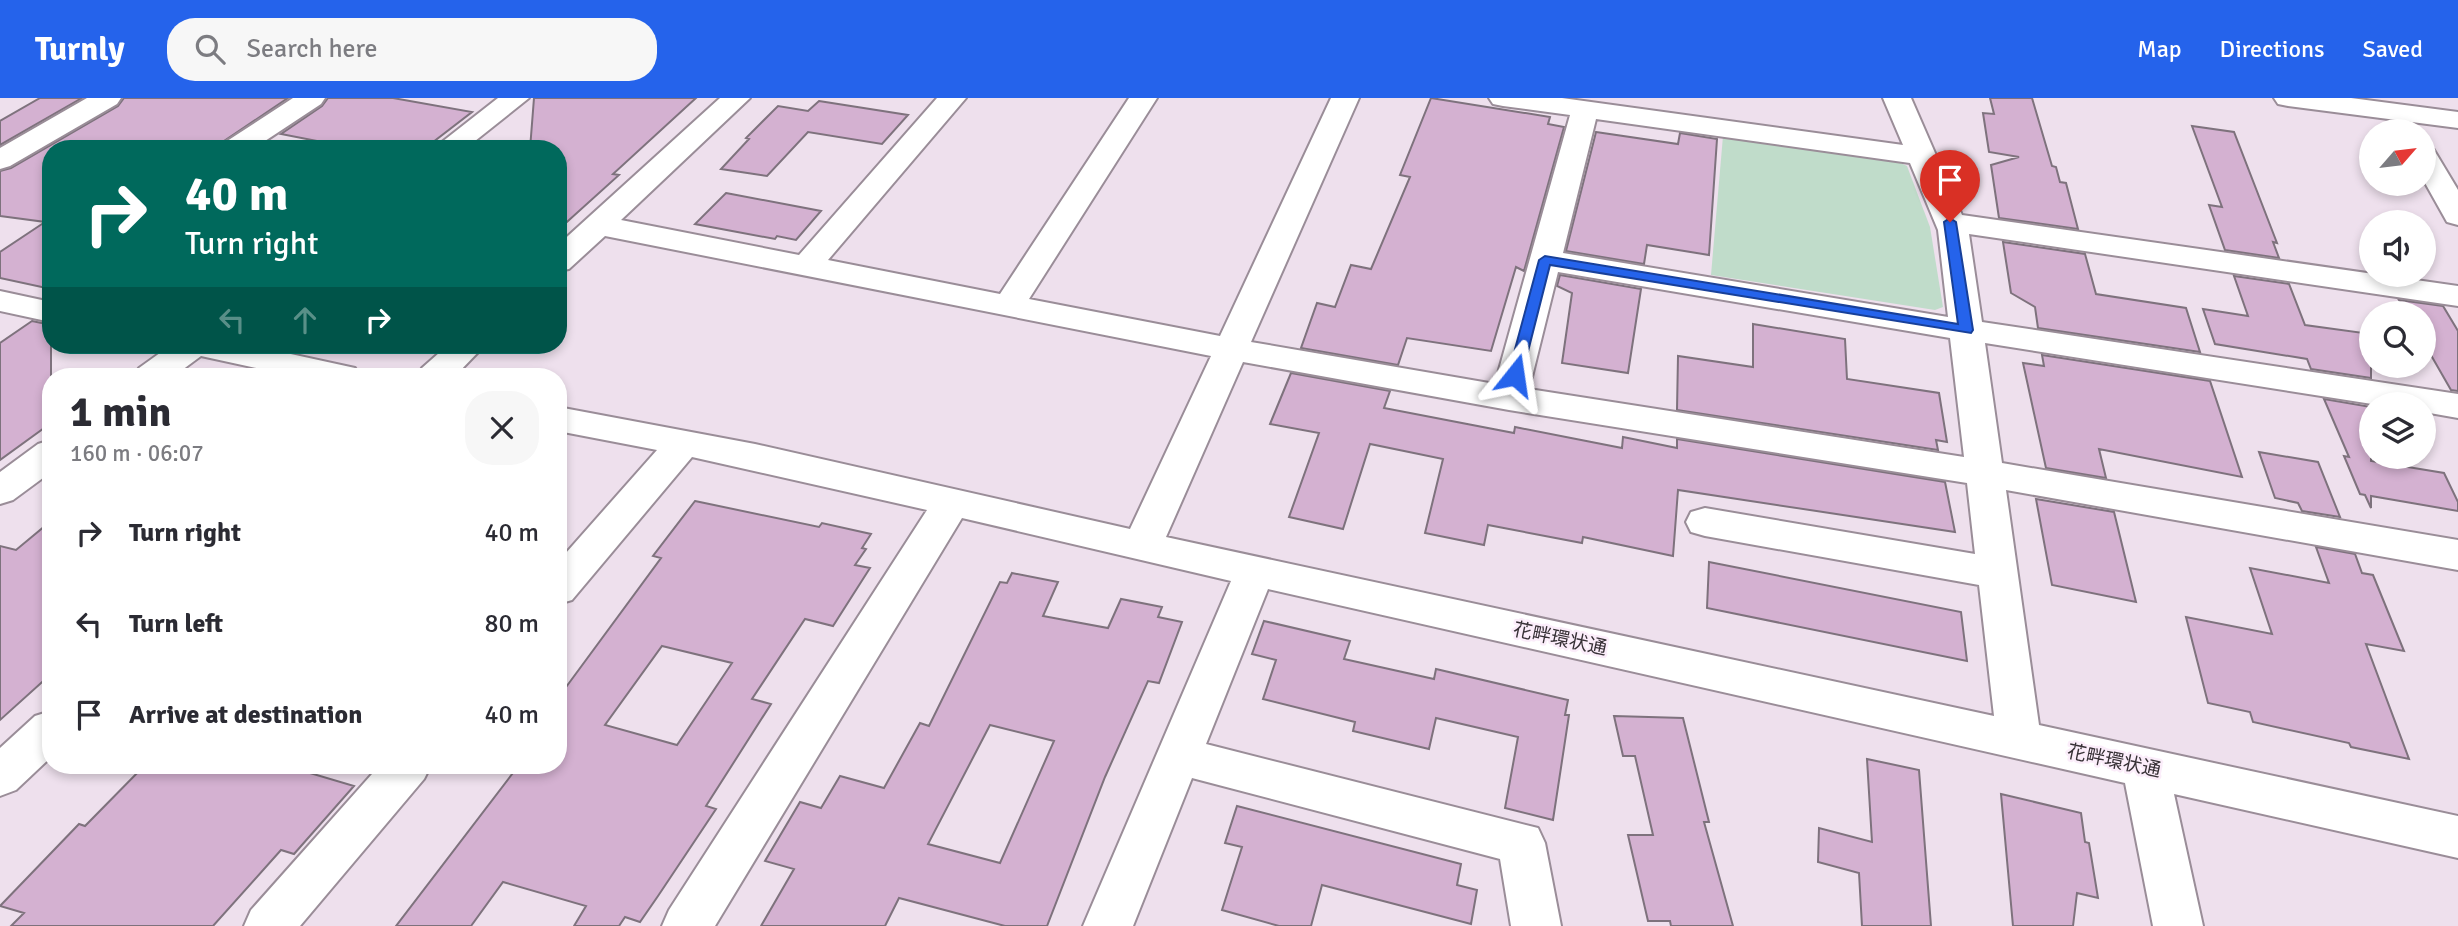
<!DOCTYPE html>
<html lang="en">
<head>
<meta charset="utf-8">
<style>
  :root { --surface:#fff; --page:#f7f7f7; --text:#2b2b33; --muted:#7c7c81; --accent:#2563eb }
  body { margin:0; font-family:Signika,"Noto Sans JP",sans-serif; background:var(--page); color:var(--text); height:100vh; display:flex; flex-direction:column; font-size:26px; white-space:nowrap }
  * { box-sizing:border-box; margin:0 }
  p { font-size:23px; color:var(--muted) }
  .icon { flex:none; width:38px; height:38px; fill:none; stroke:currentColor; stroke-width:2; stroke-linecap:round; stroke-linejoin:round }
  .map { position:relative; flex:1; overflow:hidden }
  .drawer { position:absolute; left:42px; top:270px; width:525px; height:406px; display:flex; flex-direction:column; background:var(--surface); border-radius:28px; box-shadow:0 4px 10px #0003 }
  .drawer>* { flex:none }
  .top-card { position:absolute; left:42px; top:42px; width:525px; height:214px; border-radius:28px; box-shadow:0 4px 10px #0003; background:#00695c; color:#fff; overflow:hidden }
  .needle { width:46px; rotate:62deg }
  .tools { position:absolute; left:2359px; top:21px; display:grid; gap:14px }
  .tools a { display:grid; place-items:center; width:77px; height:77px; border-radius:50%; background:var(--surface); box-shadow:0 4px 10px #0003; font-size:35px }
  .pin { position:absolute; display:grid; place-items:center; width:60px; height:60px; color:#fff; margin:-72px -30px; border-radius:50% 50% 50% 0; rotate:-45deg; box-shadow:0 0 7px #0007 }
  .pin .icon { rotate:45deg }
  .me { position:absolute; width:77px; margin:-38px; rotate:15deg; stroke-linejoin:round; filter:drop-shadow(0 0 5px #0008) }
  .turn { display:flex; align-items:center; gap:24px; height:147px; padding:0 28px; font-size:32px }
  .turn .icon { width:91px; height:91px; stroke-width:2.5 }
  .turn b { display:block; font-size:49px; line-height:60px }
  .lanes { display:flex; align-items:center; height:66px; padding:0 28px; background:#0003; justify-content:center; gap:35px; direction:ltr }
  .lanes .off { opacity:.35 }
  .round { display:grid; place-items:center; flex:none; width:74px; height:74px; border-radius:28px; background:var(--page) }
  .headline { display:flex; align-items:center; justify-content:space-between; height:119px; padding:0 28px }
  h1 { font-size:42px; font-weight:700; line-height:52px }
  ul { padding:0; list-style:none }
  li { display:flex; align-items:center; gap:21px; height:91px; padding:0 28px }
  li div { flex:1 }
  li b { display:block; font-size:26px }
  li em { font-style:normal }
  header { display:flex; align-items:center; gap:42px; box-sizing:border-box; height:98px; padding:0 35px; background:var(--accent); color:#fff }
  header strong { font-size:33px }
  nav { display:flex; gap:38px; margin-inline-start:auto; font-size:24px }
  .search { width:490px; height:63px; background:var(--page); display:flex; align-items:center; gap:18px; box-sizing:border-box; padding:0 24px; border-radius:28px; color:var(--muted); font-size:26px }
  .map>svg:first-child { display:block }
  .green { fill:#c0dcca }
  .building { fill:#d4b1d1; stroke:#7e727d; stroke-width:2; fill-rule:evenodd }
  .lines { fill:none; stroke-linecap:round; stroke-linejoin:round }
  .minor-casing { stroke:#9a8d98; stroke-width:4 }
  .minor { fill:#fff; fill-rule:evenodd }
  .route { fill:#2563eb; stroke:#184099; stroke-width:2 }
  .labels { text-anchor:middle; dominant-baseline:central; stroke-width:5; stroke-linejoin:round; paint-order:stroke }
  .street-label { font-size:19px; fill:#363035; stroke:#fbedfa }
</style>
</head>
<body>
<header>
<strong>Turnly</strong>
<div class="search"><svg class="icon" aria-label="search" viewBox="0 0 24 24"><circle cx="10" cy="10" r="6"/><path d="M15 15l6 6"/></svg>Search here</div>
<nav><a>Map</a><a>Directions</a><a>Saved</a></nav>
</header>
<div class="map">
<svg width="2458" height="828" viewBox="0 0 2458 828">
  <rect width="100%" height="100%" fill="#eee0ed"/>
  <path class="green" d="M1723 38 1892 61 1907 68 1930 129 1943 209 1935 212 1711 177Z"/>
  <path class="building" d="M40 0H82L0 47V23Z
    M124 0H288L221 45 214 43 202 51H51V191L0 180V154L45 124 0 118V73L11 70 118 8Z
    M328 0H393L472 14 424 51H358L281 36 322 8Z
    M534 0H696L613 76 619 77 558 132V51H530Z
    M1431 0 1550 19 1548 26 1564 29 1524 173 1516 169 1491 253 1407 240 1398 267 1301 250 1317 205 1335 209 1351 167 1371 171 1410 79 1400 77Z
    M1990 0H2032L2052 68 2056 69 2060 84 2066 85 2078 131 1999 120 1991 67 2019 59 1989 54 1983 15 1994 16Z
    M819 3 908 17 882 46 808 34 767 78 721 71 749 41 746 40 778 8 808 13Z
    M2192 28 2234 34 2277 145 2273 144 2279 160 2225 152 2209 107 2222 109Z
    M1596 34 1678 46 1680 35 1717 41 1709 157 1647 147 1644 166 1566 153Z
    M726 95 821 113 796 142 777 138 775 141 695 126Z
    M2003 144 2085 156 2096 196 2186 210 2200 254 2038 230 2035 209 2011 195Z
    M1560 177 1641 191 1628 275 1562 265 1572 195 1557 188Z
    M2234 178 2289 186 2305 227 2371 236V280L2311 271 2307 261 2215 246 2203 211 2248 218Z
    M2399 202 2443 208 2458 233V293L2451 292 2424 245V215H2407Z
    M32 223 51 227V325L0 362V245Z
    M1753 226 1845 241 1847 281 1939 295 1947 344 1936 342 1938 352 1677 312 1678 258 1753 269Z
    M2042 257 2210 283 2242 379 2099 351 2106 380 2046 370 2023 265 2044 268Z
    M1291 275 1390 293 1384 310 1514 335 1515 329 1622 350 1623 339 1677 350V341L1945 384 1955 434 1678 392 1673 458 1583 439 1582 445 1488 427 1484 447 1425 435 1443 361 1370 346 1343 431 1289 419 1319 335 1270 326Z
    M2324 301 2371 309V363L2444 375 2458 404V413L2371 398V410L2365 397 2360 396 2344 358 2349 359Z
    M2259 354 2318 364 2340 419 2302 413 2298 405 2275 400Z
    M2036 401 2114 414 2136 504 2052 487Z
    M695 403 819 429 822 425 871 436 862 450 866 451 855 467 870 470 833 528 805 521 752 601 771 606 706 708 716 711 658 798 640 824 625 819 619 828H574L586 808 503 784 471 828H396L519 667H558V600L661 460 653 458ZM662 548 732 565 677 647 605 627Z
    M51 423V576L0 622V448L16 452Z
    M2316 449 2355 456 2362 475 2373 477 2404 553 2366 546 2409 661 2351 649 2349 645 2253 624 2250 614 2208 605 2186 519 2272 536 2250 470 2329 485Z
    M1709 464 1961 514 1967 563 1707 510Z
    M1012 475 1058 484 1043 518 1108 530 1121 501 1162 509 1158 519 1182 524 1159 585 1148 583 1105 679 1047 828H1005L899 800 885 828H761L794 771 765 763 800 704 821 710 840 678 884 690 920 625 929 628 1000 484 1007 485ZM990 627 1054 643 1000 765 928 746Z
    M1264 523 1350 543 1344 561 1434 581 1436 571 1568 602 1565 617H1569L1553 722 1505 710 1518 639 1436 620 1429 651 1353 633 1355 624 1263 601 1276 562 1252 556Z
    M1614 618 1683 620 1709 724H1704L1733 828H1671L1670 823H1648L1628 737H1653L1635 658H1623Z
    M1867 661 1919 672 1931 828H1862L1859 775 1818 764 1819 730 1872 744Z
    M145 667H283L354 688 294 756 281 752 213 828H11L24 815 0 808 79 726 85 728Z
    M2001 696 2081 715 2085 744 2089 745 2098 800 2077 795 2073 828H2013Z
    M1237 708 1461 766 1457 787 1477 792 1471 826 1322 787 1311 828H1279L1222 812 1242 749 1225 745Z"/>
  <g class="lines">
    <g class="minor-casing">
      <path id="minor" d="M87 0H121L117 6 10 68 0 71V50Z
        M293 0H325L321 6 253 51H220L224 45Z
        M498 0H529L465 51H433Z
        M720 0H750L621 122 799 157 937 0H966L828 162 1000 196 1129 0H1157L1029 201 1220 238 1331 0H1359L1251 244 1495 286 1570 17 1503 8 1493 6 1489 0H1562L1903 47 1883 0H1911L1962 117 2458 188V208L1969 136 1982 224 2458 296V320L2424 314V306H2372L1985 245 2002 365 2458 442V472L2006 392 2039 627 2458 718V760L2174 696 2203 828H2153L2125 685 1268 491 1206 646 1538 730 1545 745 1561 828H1511L1500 761 1192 680 1133 828H1083L1231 483 962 420 715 828H662L669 812 927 412 692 359 572 502 558 506V464L657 352 558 333V309L755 346 1130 431 1211 258 605 138 569 171 558 173V147ZM1596 21 1910 65 1938 132 1948 219 1563 155ZM1558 174 1950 240 1964 359 1529 291ZM1243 264 1509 312 1967 385 1975 456 1705 410 1691 414 1686 424 1691 434 1705 438 1979 487 1994 618 1166 439Z
        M2274 0H2351L2458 14V30L2288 8 2278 6Z
        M2424 49 2434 52 2458 92V127L2447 124 2424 83Z
        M0 193 51 204V224L0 213Z
        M171 247H249L355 270 360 278H293L201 258 174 278H134L139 270Z
        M448 247H485L455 278H417L422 270Z
        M51 342V374L13 402 0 406V374L38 346Z
        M51 613V659L16 692 0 698V650L35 618Z
        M380 667H431L424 681 300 828H244L251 812Z"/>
    </g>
    <use href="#minor" class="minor"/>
  </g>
  <path class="route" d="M1950 120 1956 124 1973 232 1971 235 1550 167 1522 277 1515 282 1508 277 1539 162 1545 158 1958 226 1944 124Z"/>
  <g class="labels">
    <g class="street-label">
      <text transform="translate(1560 541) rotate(12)">花畔環状通</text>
      <text transform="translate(2114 663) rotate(12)">花畔環状通</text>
    </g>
  </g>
</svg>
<div class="tools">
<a><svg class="needle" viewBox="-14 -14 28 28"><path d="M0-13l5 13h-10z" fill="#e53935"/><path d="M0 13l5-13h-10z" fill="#7c7c81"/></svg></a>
<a><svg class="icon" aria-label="sound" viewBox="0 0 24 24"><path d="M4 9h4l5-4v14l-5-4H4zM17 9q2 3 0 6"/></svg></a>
<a><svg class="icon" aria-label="search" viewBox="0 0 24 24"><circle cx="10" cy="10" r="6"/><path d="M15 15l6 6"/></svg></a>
<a><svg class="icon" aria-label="layers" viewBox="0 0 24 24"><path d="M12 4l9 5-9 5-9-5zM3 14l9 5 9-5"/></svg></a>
</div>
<div class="pin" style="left:1950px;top:124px;background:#d93025"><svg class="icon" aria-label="arrive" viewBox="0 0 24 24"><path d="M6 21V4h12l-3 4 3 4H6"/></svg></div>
<svg class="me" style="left:1515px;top:277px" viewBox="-20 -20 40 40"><path d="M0-17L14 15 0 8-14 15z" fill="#2563eb" stroke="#fff" stroke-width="4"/></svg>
<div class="top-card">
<div class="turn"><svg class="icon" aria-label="right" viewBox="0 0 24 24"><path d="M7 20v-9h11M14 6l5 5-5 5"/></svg><div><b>40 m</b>Turn right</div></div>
<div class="lanes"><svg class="icon off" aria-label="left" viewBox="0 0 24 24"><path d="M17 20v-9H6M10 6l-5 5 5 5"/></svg><svg class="icon off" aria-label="ahead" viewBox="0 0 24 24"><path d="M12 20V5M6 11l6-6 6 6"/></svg><svg class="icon" aria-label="right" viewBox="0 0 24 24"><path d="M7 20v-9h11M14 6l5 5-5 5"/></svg></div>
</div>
<section class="drawer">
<div class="headline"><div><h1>1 min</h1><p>160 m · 06:07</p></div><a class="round"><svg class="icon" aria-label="close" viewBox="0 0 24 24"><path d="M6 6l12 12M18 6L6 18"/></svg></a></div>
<ul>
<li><svg class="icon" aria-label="right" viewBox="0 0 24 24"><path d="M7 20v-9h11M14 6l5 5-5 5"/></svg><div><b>Turn right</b></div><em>40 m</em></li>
<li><svg class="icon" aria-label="left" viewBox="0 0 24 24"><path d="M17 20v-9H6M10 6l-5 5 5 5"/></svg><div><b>Turn left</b></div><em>80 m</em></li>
<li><svg class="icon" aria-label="arrive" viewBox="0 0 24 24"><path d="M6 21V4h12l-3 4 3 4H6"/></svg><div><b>Arrive at destination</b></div><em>40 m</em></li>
</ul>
</section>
</div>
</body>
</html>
